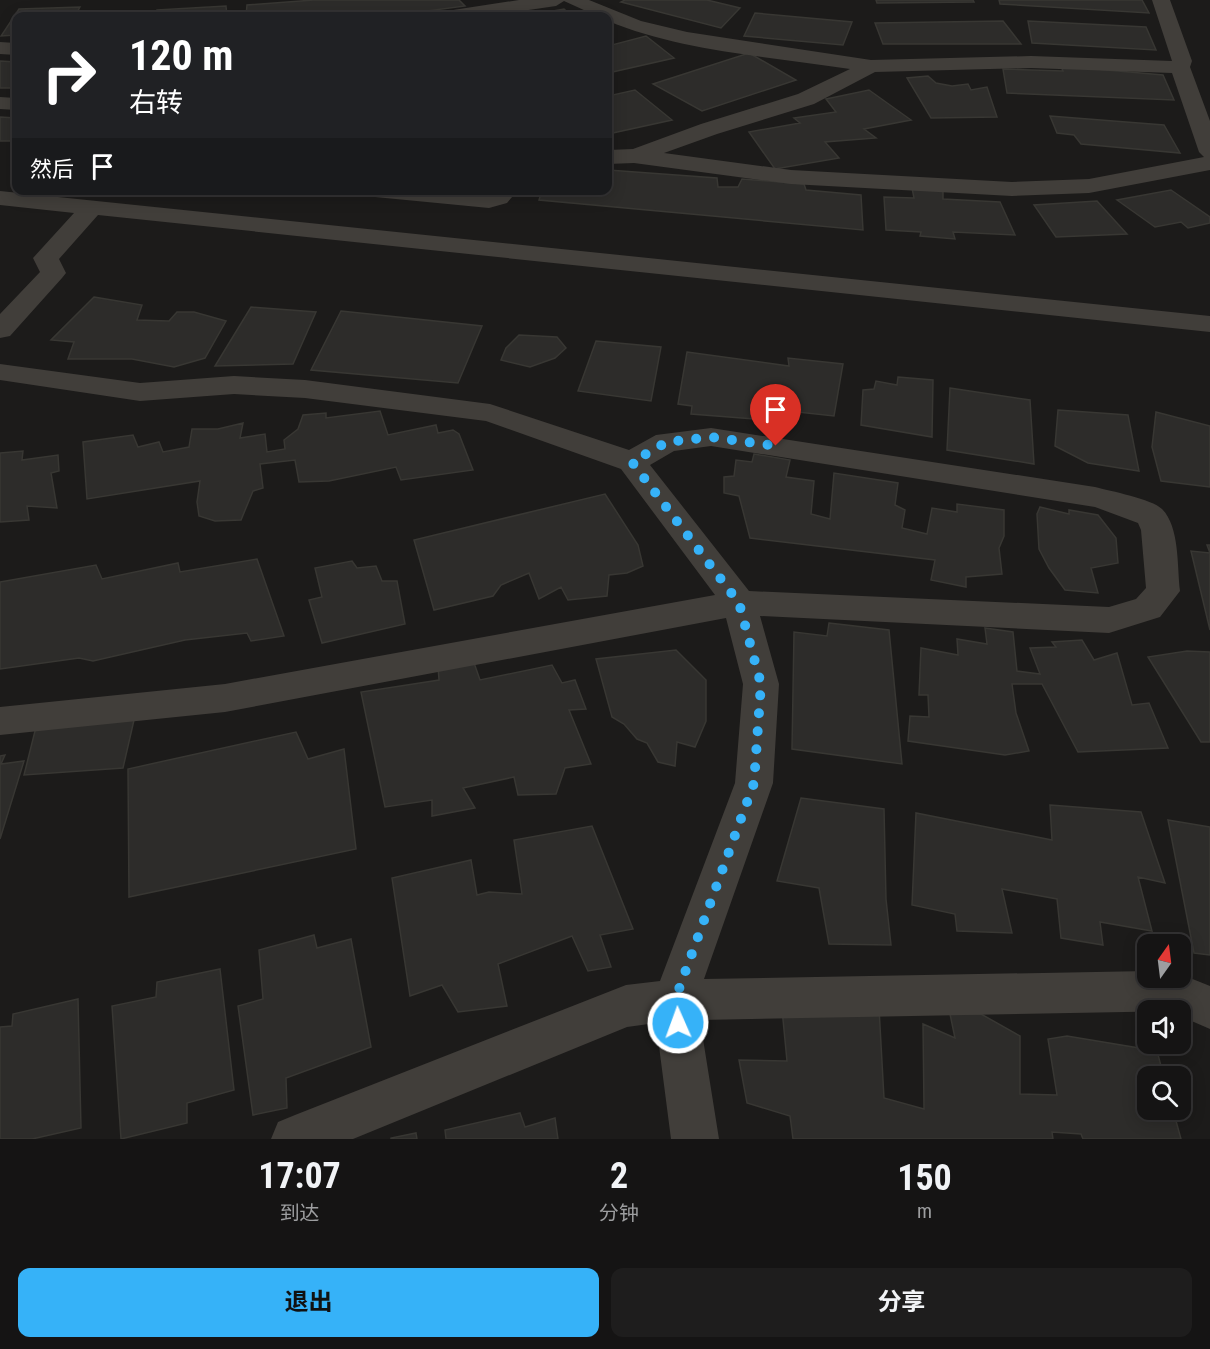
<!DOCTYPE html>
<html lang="zh">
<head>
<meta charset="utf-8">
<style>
  :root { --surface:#151414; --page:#1e1d1d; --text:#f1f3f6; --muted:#9d9ea0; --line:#343334; --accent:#36b2f8 }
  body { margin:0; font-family:"Roboto Condensed","Noto Sans SC",sans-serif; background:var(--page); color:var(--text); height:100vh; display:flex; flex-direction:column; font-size:22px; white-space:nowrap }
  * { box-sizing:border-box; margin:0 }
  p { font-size:20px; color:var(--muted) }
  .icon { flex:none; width:33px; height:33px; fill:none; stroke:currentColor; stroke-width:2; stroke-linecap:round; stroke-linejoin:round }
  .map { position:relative; height:1139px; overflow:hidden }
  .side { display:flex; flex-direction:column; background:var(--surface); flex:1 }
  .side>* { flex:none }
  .banner { position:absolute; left:12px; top:12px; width:600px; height:183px; border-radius:12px; box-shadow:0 3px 15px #0003,0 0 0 2px var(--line); background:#202124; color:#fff; overflow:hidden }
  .needle { width:39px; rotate:14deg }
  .tools { position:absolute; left:1137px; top:934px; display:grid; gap:12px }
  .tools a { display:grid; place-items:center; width:54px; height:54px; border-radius:12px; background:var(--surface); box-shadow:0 3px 15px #0003,0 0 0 2px var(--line); font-size:30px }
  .pin { position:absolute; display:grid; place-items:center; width:51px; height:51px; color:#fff; margin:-62px -26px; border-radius:50% 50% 50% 0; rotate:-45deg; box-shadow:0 0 6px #0007 }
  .pin .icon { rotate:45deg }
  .me { position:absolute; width:66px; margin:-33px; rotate:358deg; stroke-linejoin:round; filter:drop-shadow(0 0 4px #0008) }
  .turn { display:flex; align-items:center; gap:21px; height:126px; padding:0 18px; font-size:27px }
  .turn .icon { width:78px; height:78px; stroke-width:2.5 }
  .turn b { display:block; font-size:42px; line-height:51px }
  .then { display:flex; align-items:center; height:57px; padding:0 18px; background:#0003; gap:12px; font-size:22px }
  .eta { display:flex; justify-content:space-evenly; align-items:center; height:102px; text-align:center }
  .eta b { font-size:36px; font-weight:700; line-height:42px }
  .cta { display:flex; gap:12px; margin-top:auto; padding:12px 18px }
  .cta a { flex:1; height:69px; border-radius:12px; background:var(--accent); color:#111; font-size:24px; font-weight:700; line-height:69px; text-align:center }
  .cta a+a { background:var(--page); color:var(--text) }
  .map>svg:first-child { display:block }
  .building { fill:#2d2c2a; stroke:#383733; stroke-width:1.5 }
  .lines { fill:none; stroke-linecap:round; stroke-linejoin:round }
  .minor { fill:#413e3a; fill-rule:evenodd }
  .route { stroke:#36b2f8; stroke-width:10; stroke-dasharray:0 18 }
</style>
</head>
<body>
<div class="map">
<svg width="1210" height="1139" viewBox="0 0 1210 1139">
  <rect width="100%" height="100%" fill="#1c1b1a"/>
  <path class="building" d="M314 0H459L465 6 389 16H246L247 5Z
    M625 0H707L740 8 721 28 621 2Z
    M876 0H973L974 2 877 3Z
    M999 0H1142L1149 13 1000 4Z
    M226 6 227 16H156L157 10Z
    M80 7 75 16H16V35L1 36 19 9Z
    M564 9 572 16H524Z
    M755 13 852 22 843 45 744 36Z
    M1003 21 1021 44H883L875 23Z
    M1028 21 1146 27 1156 50 1032 43Z
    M646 36 674 58 608 73V46Z
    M749 53 796 80 702 111 653 84Z
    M0 61 16 62V88H0Z
    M1061 66 1163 75 1174 100 1007 93 1003 69 1063 71Z
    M928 76 936 83 952 86 968 84 971 90 987 87 997 117 931 118 907 78Z
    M635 90 672 120 608 134V96Z
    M869 90 911 120 864 129 876 138 825 142 839 158 775 169 749 132 800 123 794 118 836 112 826 99Z
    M1050 116 1164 125 1180 153 1081 144 1074 135 1057 133Z
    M0 117 16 118V129L10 141H0Z
    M608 170 717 178 718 187H738L742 179 804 184 806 190 861 195 863 230 539 200 542 190H608Z
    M912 188 943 190V199L1000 202 1015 235 953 232 955 239 920 236 921 232 886 230 884 197 914 198Z
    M1171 190 1210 217V223L1188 228 1181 222 1155 227 1117 200Z
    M1097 201 1127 234 1056 237 1034 205Z
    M94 297 142 305 137 320 169 321 177 312H194L226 321 205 358 174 367 132 359H68L74 342 51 340Z
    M251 307 316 312 293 364 215 366Z
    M341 311 482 326 458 383 311 370Z
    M519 335 557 337 566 348 555 358 530 367 501 360 506 348Z
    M596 341 661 347 651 401 578 391Z
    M687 352 789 366 788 358 843 364 834 416 770 409 767 420 691 414 692 406 678 404Z
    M898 377 933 380 932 437 861 425 863 390 874 389 876 381 897 385Z
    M950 388 1030 400 1034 464 947 450Z
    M1058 410 1128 415 1139 471 1088 463 1055 446Z
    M380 411 388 435 436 425 438 433 453 430 459 434 473 470 401 480 396 467 329 481 299 482 295 460 260 464 263 488 253 491 241 520 215 521 199 516 197 502 200 481 87 499 83 442 133 435 138 447 159 442 163 452 189 447 192 429H218L243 423 240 438 265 434 267 452 285 449 284 440 298 429 303 415 326 413V418Z
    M1156 412 1210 426V487L1161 481 1152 447Z
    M23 451 22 460 58 455 59 471 51 473 57 508 27 506 29 520 0 522V453Z
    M754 454 790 460 786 477 814 481 811 514 830 519 834 473 898 483 895 505 905 510 902 528 927 534 932 508 957 512V504L1004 510V536L999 548 1002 574 966 577V587L931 580 935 560 750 538 739 496 724 493V477L734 476 736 460 752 462Z
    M605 494 638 545 643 566 627 573 609 575 607 596 568 600 561 587 539 599 529 573 501 585 493 596 434 610 414 540Z
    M1040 507 1069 514V510L1098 515 1116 538 1118 563 1091 568 1098 593 1065 590 1049 568 1039 549 1037 514Z
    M1207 545H1210V630L1191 551 1210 553Z
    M257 559 284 636 251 641 247 633 185 640 93 661 79 658 0 669V582L96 565 102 579 178 563 180 572Z
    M352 561 357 568 376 566 382 581H397L405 624 322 643 309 600 322 597 315 568Z
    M829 623 889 630 902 764 792 749 794 632 827 636Z
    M985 628 1013 632 1017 671 1040 674 1030 648 1056 647 1052 642 1082 640 1094 660 1117 653 1132 705 1149 703 1168 748 1078 752 1042 684H1012L1016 713 1029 751 1005 755 908 741 910 716 929 717 928 695H919L921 648 958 655 957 639 987 644Z
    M676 650 706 680V721L695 747 677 742 675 766 658 762 647 743 637 739 624 724 612 717 596 659Z
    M1187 651 1210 652V742H1201L1148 657Z
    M472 657 480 680 552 665 562 683 575 680 586 709 569 710 591 764 565 768 556 794 518 795 514 777 463 788 475 808 432 816V800L385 807 361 692 439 680 438 666Z
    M134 720 123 768 24 775 36 727Z
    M296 732 308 759 344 749 356 849 129 897 128 769Z
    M5 755 1 764 24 761 0 839V756Z
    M801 798 884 809 886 899 891 945 829 944 819 888 777 881Z
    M1050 805 1141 812 1165 883 1138 877 1152 931 1100 922 1103 945 1061 938 1057 899 1002 889 1012 933 957 931 955 914 912 905 916 813 1052 840Z
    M1168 820 1210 827V955L1194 953Z
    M592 826 633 929 600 935 611 967 588 971 572 936 498 964 507 1006 458 1012 442 985 410 996 392 878 471 860 477 895 489 892 522 894 514 840Z
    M314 935 317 948 351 939 371 1047 286 1078 287 1108 253 1115 238 1006 263 999 259 950Z
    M220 969 234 1090 187 1103V1123L121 1139 112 1006 156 997 157 982Z
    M78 999 81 1128 32 1139H0V1027L12 1026 13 1014Z
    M879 1008 884 1098 924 1109 923 1024 955 1038 950 1014H981L1020 1036V1094L1057 1095 1048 1039 1067 1036 1157 1051 1164 1077H1148V1110H1173L1181 1139H1083L1081 1134 1052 1132 1053 1139H793L790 1116 747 1103 739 1060 787 1061 782 1009Z
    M520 1113 525 1127 555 1118 558 1139H446L445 1130Z
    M416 1133 417 1139H391V1138Z"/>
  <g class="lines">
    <path class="minor" d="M519 0H589L641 21 687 32 871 60 1031 56 1172 61 1152 0H1170L1192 61 1190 67 1210 121V170L1089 193 1012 196 791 184 634 163 608 164V150L633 149 701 124 798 94 850 69C772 57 680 51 608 21V16H597L564 1 556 6 487 16H443L446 12 453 10ZM1031 68 1172 73 1199 152 1204 157 1089 179 1012 182 791 170 664 153 717 134 814 104 875 72Z
      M0 42 16 43V55L0 54Z
      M0 97 16 98V110L0 109Z
      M364 190H454L488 194 493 190H518L507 203 489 208 375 197 367 195Z
      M0 191 1210 316V332L98 215 59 259 66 273 62 278 10 336 0 338V314L40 272 33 258 74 213 0 205Z
      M0 364 140 383 234 376 305 380 490 404 629 450 656 435 711 428 1095 487C1110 491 1152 499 1162 509 1180 527 1177 567 1180 591L1160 617 1109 633 760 616 779 684 773 783 704 979 1148 971V978H1180V974L1210 986V1029L1180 1016V1011L700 1020 719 1139H671L656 1023 627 1027 353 1139H271L278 1122 295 1115 626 985 660 981 735 783 743 684 726 618 225 712 0 735V707L225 684 715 595 621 469 486 421 305 398 234 394 140 401 0 380ZM711 446 1095 507 1138 523 1141 530 1146 588 1136 599 1109 607 749 591 650 465 674 451Z"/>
  </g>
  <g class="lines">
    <path class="route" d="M678 1023 675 1000 754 783 761 684 739 603 632 462 667 442 711 437 776 446"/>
  </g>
</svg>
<div class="tools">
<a><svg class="needle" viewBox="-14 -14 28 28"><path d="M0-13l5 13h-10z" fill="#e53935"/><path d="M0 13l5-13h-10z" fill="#9d9ea0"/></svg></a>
<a><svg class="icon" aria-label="sound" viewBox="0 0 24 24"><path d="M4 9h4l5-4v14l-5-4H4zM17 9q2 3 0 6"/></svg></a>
<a><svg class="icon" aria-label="search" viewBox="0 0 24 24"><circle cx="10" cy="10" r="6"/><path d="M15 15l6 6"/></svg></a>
</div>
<div class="pin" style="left:776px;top:446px;background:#d93025"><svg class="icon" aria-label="arrive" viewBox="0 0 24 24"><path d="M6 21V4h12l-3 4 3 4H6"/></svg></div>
<svg class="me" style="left:678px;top:1023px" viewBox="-20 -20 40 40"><circle r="17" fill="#36b2f8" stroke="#fff" stroke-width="3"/><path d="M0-11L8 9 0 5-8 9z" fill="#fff"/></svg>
<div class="banner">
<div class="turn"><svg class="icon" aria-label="right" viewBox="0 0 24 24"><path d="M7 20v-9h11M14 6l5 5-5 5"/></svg><div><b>120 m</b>右转</div></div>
<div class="then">然后<svg class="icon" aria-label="arrive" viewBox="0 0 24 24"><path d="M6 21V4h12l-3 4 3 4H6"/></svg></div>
</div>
</div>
<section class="side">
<div class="eta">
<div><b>17:07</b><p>到达</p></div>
<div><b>2</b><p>分钟</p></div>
<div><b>150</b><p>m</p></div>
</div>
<div class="cta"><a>退出</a><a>分享</a></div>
</section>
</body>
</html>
